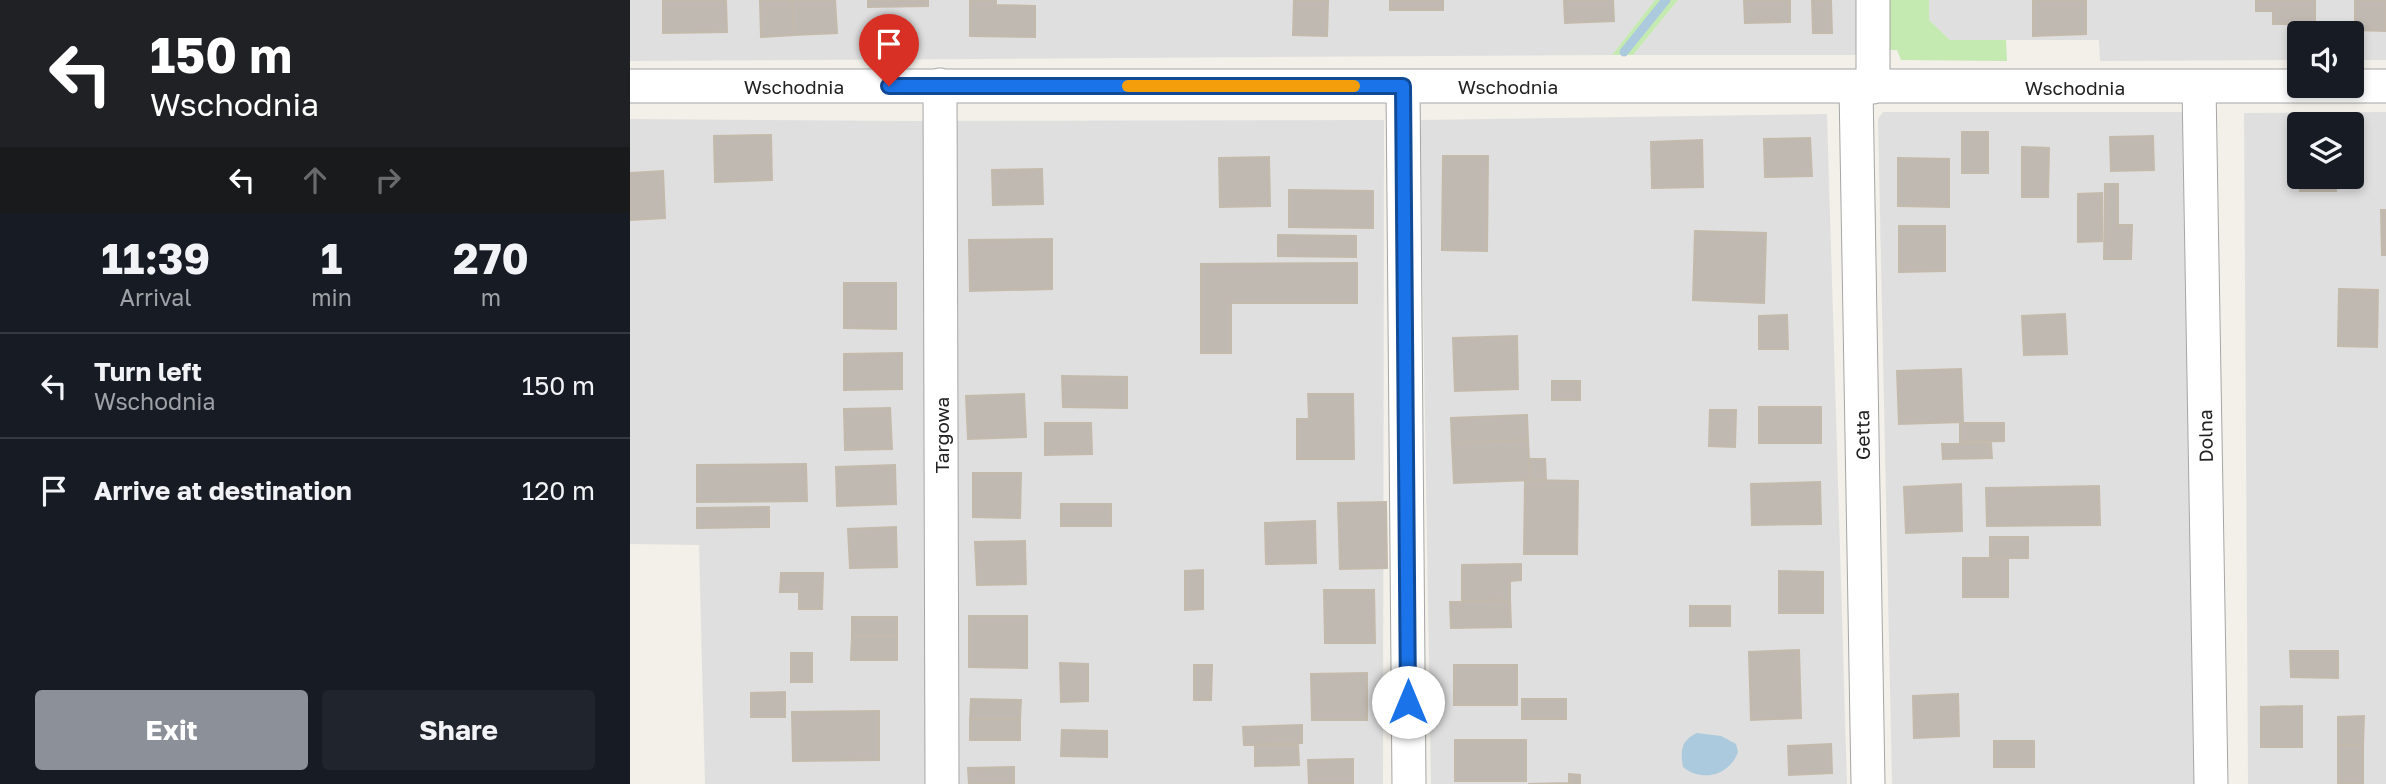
<!DOCTYPE html>
<html lang="en">
<head>
<meta charset="utf-8">
<style>
  :root { --surface:#171b24; --page:#20242c; --text:#f1f3f6; --muted:#9ea1a6; --line:#363941; --accent:#8c9099 }
  body { margin:0; font-family:"Golos Text",sans-serif; background:var(--page); color:var(--text); height:100vh; display:flex; flex-direction:column; font-size:26px; white-space:nowrap }
  * { box-sizing:border-box; margin:0 }
  p { font-size:23px; color:var(--muted) }
  .icon { flex:none; width:38px; height:38px; fill:none; stroke:currentColor; stroke-width:2; stroke-linecap:round; stroke-linejoin:round }
  .map { position:relative; flex:1; overflow:hidden }
  .panel { display:flex; flex-direction:column; background:var(--surface); width:630px }
  .panel>* { flex:none }
  .top-card { background:#202124; color:#fff; overflow:hidden }
  .buttons { position:absolute; left:1657px; top:21px; display:grid; gap:14px }
  .buttons a { display:grid; place-items:center; width:77px; height:77px; border-radius:7px; background:var(--surface); box-shadow:0 4px 10px #0003; font-size:35px }
  .pin { position:absolute; display:grid; place-items:center; width:60px; height:60px; color:#fff; margin:-72px -30px; border-radius:50% 50% 50% 0; rotate:-45deg; box-shadow:0 0 7px #0007 }
  .pin .icon { rotate:45deg }
  .me { position:absolute; width:77px; margin:-38px; rotate:0deg; stroke-linejoin:round; filter:drop-shadow(0 0 5px #0008) }
  .turn { display:flex; align-items:center; gap:24px; height:147px; padding:0 35px; font-size:32px }
  .turn .icon { width:91px; height:91px; stroke-width:2.5 }
  .turn b { display:block; font-size:49px; line-height:60px }
  .lanes { display:flex; align-items:center; height:66px; padding:0 35px; background:#0003; justify-content:center; gap:35px; direction:ltr }
  .lanes .off { opacity:.35 }
  .eta { display:flex; justify-content:space-evenly; align-items:center; height:119px; text-align:center }
  .eta b { font-size:42px; font-weight:700; line-height:49px }
  .cta { display:flex; gap:14px; margin-top:auto; padding:14px 35px }
  .cta a { flex:1; height:80px; border-radius:7px; background:var(--accent); color:#fff; font-size:28px; font-weight:700; line-height:80px; text-align:center }
  .cta a+a { background:var(--page); color:var(--text) }
  ul { padding:0; list-style:none }
  li { display:flex; align-items:center; gap:21px; height:105px; padding:0 35px; border-top:2px solid var(--line) }
  li div { flex:1 }
  li b { display:block; font-size:26px }
  li em { font-style:normal }
  main { display:flex; flex:1; min-height:0 }
  .map>svg:first-child { display:block }
  .residential { fill:#e0dfdf; fill-rule:evenodd }
  .grass { fill:#c4e9b1 }
  .water { fill:#abcadd }
  .lines { fill:none; stroke-linecap:round; stroke-linejoin:round }
  .stream { stroke:#abcadd; stroke-width:9 }
  .building { fill:#bfb9b2; stroke:#c3baab; stroke-width:2 }
  .minor-casing { stroke:#a6a6a6; stroke-width:35 }
  .minor { stroke:#fff; stroke-width:33 }
  .route-casing { stroke:#114b97; stroke-width:18 }
  .route { stroke:#1a73e8; stroke-width:12 }
  .slow { stroke:#f59e0b; stroke-width:12 }
  .labels { text-anchor:middle; dominant-baseline:central; stroke-width:6; stroke-linejoin:round; paint-order:stroke }
  .street-label { font-size:19px; fill:#222; stroke:#fff }
</style>
</head>
<body>
<main>
<section class="panel">
<div class="top-card">
<div class="turn"><svg class="icon" aria-label="left" viewBox="0 0 24 24"><path d="M17 20v-9H6M10 6l-5 5 5 5"/></svg><div><b>150 m</b>Wschodnia</div></div>
<div class="lanes"><svg class="icon" aria-label="left" viewBox="0 0 24 24"><path d="M17 20v-9H6M10 6l-5 5 5 5"/></svg><svg class="icon off" aria-label="ahead" viewBox="0 0 24 24"><path d="M12 20V5M6 11l6-6 6 6"/></svg><svg class="icon off" aria-label="right" viewBox="0 0 24 24"><path d="M7 20v-9h11M14 6l5 5-5 5"/></svg></div>
</div>
<div class="eta">
<div><b>11:39</b><p>Arrival</p></div>
<div><b>1</b><p>min</p></div>
<div><b>270</b><p>m</p></div>
</div>
<ul>
<li><svg class="icon" aria-label="left" viewBox="0 0 24 24"><path d="M17 20v-9H6M10 6l-5 5 5 5"/></svg><div><b>Turn left</b><p>Wschodnia</p></div><em>150 m</em></li>
<li><svg class="icon" aria-label="arrive" viewBox="0 0 24 24"><path d="M6 21V4h12l-3 4 3 4H6"/></svg><div><b>Arrive at destination</b></div><em>120 m</em></li>
</ul>
<div class="cta"><a>Exit</a><a>Share</a></div>
</section>
<div class="map">
<svg width="1756" height="784" viewBox="0 0 1756 784">
  <rect width="100%" height="100%" fill="#f2f0e9"/>
  <path class="residential" d="M0 0H1025L982 55 0 61Z
    M1048 0H1227L1226 55H1003Z
    M1299 0H1756V60H1722V33H1670L1669 60 1470 61 1469 40H1320L1299 20Z
    M1253 112H1557L1570 784H1262L1248 119Z
    M1756 112V784H1618L1614 113ZM1670 124H1722V177H1670Z
    M1197 114 1217 784H801L790 120Z
    M0 119 283 121 754 120 753 784H75L69 545 0 544Z"/>
  <path class="grass" d="M1025 0H1048L1003 55H982Z
    M1257 0H1299V20L1320 40H1376L1377 61 1271 60 1267 50H1259Z"/>
  <path class="water" d="M1067 733 1091 736 1106 744 1108 752C1100 775 1072 783 1053 767 1050 751 1051 740 1067 733Z"/>
  <g class="lines">
    <path class="stream" d="M994 52 1036 0"/>
  </g>
  <path class="building" d="M33 0H96L97 32 33 33Z
    M130 0H162L164 35 131 37Z
    M162 0H205L207 33 164 35Z
    M238 0H298V6L238 7Z
    M340 0H366V5L405 6V37L340 36Z
    M664 0H698L697 36 663 35Z
    M760 0H813V10H760Z
    M934 0H983L984 21 935 23Z
    M1114 0H1160V22L1115 23Z
    M1182 0H1201L1202 33H1183Z
    M1403 0H1456V34L1403 36Z
    M1626 0H1685V24H1643V11H1626Z
    M1725 0H1756V31L1725 30Z
    M1332 132H1358V173H1332Z
    M141 135 142 180 85 182 84 136Z
    M1523 136 1524 170 1481 171 1480 137Z
    M1180 138 1182 176 1135 177 1134 139Z
    M1072 140 1073 187 1022 188 1021 142Z
    M1392 147 1419 148 1418 197H1392Z
    M813 156H858L857 251 812 250Z
    M639 157 640 206 590 207 589 158Z
    M1268 158 1319 159V207L1268 206Z
    M412 169 413 204 363 205 362 170Z
    M33 171 35 218 0 220V173Z
    M1670 177H1706V191H1670Z
    M1475 184H1488V225H1502L1501 259H1474Z
    M659 190 743 191V228L659 227Z
    M1472 193V241L1448 242V194Z
    M1751 210H1756V255H1752Z
    M1269 226H1315V271L1269 272Z
    M1065 231 1136 233 1134 303 1063 300Z
    M648 235 726 236V257L648 256Z
    M422 239V289L340 291 339 240Z
    M727 263V303H601V353H571V264Z
    M214 283H266V329L214 328Z
    M1709 289 1748 290 1747 347 1708 346Z
    M1435 314 1437 354 1394 355 1392 316Z
    M1157 315 1158 349H1129V316Z
    M887 336 888 389 825 391 823 338Z
    M272 353V389L214 390V354Z
    M1331 369 1333 422 1269 424 1267 371Z
    M432 376 497 377V408L433 407Z
    M922 381H950V400H922Z
    M394 394 396 437 338 439 336 396Z
    M678 394H723L724 459H667V419H679Z
    M1129 407H1191V443H1129Z
    M260 408 262 449 215 450 214 409Z
    M1080 410H1106L1105 447 1079 446Z
    M897 415 898 440 822 443 821 418Z
    M415 423H461L462 454 415 455Z
    M1330 423H1374V441L1330 442Z
    M898 440 900 480 824 483 822 443Z
    M1361 443 1362 458 1313 459 1312 444Z
    M899 459H915L916 480H900Z
    M176 464 177 501 67 502V465Z
    M265 465 266 504 207 506 206 467Z
    M343 473H391L390 518 343 517Z
    M895 480 948 481 947 554H894Z
    M1190 482 1191 524 1122 525 1121 484Z
    M1331 484 1332 531 1276 533 1274 487Z
    M1469 486 1470 525 1357 526 1356 488Z
    M756 502 757 568 710 569 708 503Z
    M431 504H481V526H431Z
    M139 507V527L67 528V508Z
    M685 521 686 563 636 564 635 523Z
    M266 527 267 567 220 568 218 529Z
    M1360 537H1398V558H1360Z
    M395 541 396 584 347 585 345 542Z
    M1333 558H1378V597H1333Z
    M891 564V580L880 581V600L832 601V565Z
    M573 570V609L555 610V571Z
    M1149 571 1193 572V613H1149Z
    M151 573H193L192 609H169V592H150Z
    M694 590H744L745 643H695Z
    M880 600 881 627 821 628 820 602Z
    M1060 606H1100V626H1060Z
    M339 616H397V668L339 667Z
    M222 617H267V636H222Z
    M222 636H267V660H221Z
    M1169 650 1171 718 1121 720 1119 652Z
    M1660 651H1708V678L1661 677Z
    M161 653H182V682H161Z
    M430 663 458 664V701L431 702Z
    M564 665H582L581 700H564Z
    M824 665H887V705H824Z
    M737 673V720H682L681 674Z
    M155 692V717H121V693Z
    M1328 694 1329 736 1284 738 1283 696Z
    M341 699 391 700 390 719H340Z
    M892 699H936V719H892Z
    M1672 706V747H1631V707Z
    M249 711V760L163 761 162 712Z
    M1734 716 1733 745H1708V717Z
    M340 719H390V740H340Z
    M672 725V743L614 745 613 727Z
    M432 730 477 731V757L431 756Z
    M825 740H896V781H825Z
    M1364 741H1404V767H1364Z
    M1201 744 1202 773 1159 775 1158 746Z
    M625 745H668L669 765 625 766Z
    M1708 745H1733V784H1708Z
    M723 759V784H679L678 760Z
    M384 767V784H339L338 768Z
    M939 774 950 775V784H898L939 783Z"/>
  <g class="lines">
    <g class="minor-casing">
      <path id="minor" d="M310 85 312 784
        M0 86H1756
        M773 86 779 784
        M1226 87 1238 784
        M1243 87V0
        M1569 87 1581 784"/>
    </g>
    <use href="#minor" class="minor"/>
  </g>
  <g class="lines">
    <g class="route-casing">
      <path id="route" d="M259 86H773L778 702"/>
    </g>
    <use href="#route" class="route"/>
    <path class="slow" d="M498 86H724"/>
  </g>
  <g class="labels">
    <g class="street-label">
      <text x="164" y="86">Wschodnia</text>
      <text x="878" y="86">Wschodnia</text>
      <text x="1445" y="87">Wschodnia</text>
      <text transform="translate(311 435) rotate(-90)">Targowa</text>
      <text transform="translate(1232 435) rotate(-91)">Getta</text>
      <text transform="translate(1575 436) rotate(-91)">Dolna</text>
    </g>
  </g>
</svg>
<div class="buttons">
<a><svg class="icon" aria-label="sound" viewBox="0 0 24 24"><path d="M4 9h4l5-4v14l-5-4H4zM17 9q2 3 0 6"/></svg></a>
<a><svg class="icon" aria-label="layers" viewBox="0 0 24 24"><path d="M12 4l9 5-9 5-9-5zM3 14l9 5 9-5"/></svg></a>
</div>
<div class="pin" style="left:259px;top:86px;background:#d93025"><svg class="icon" aria-label="arrive" viewBox="0 0 24 24"><path d="M6 21V4h12l-3 4 3 4H6"/></svg></div>
<svg class="me" style="left:778px;top:702px" viewBox="-20 -20 40 40"><circle r="19" fill="#fff"/><path d="M0-13L10 11 0 6-10 11z" fill="#1a73e8"/></svg>
</div>
</main>
</body>
</html>
